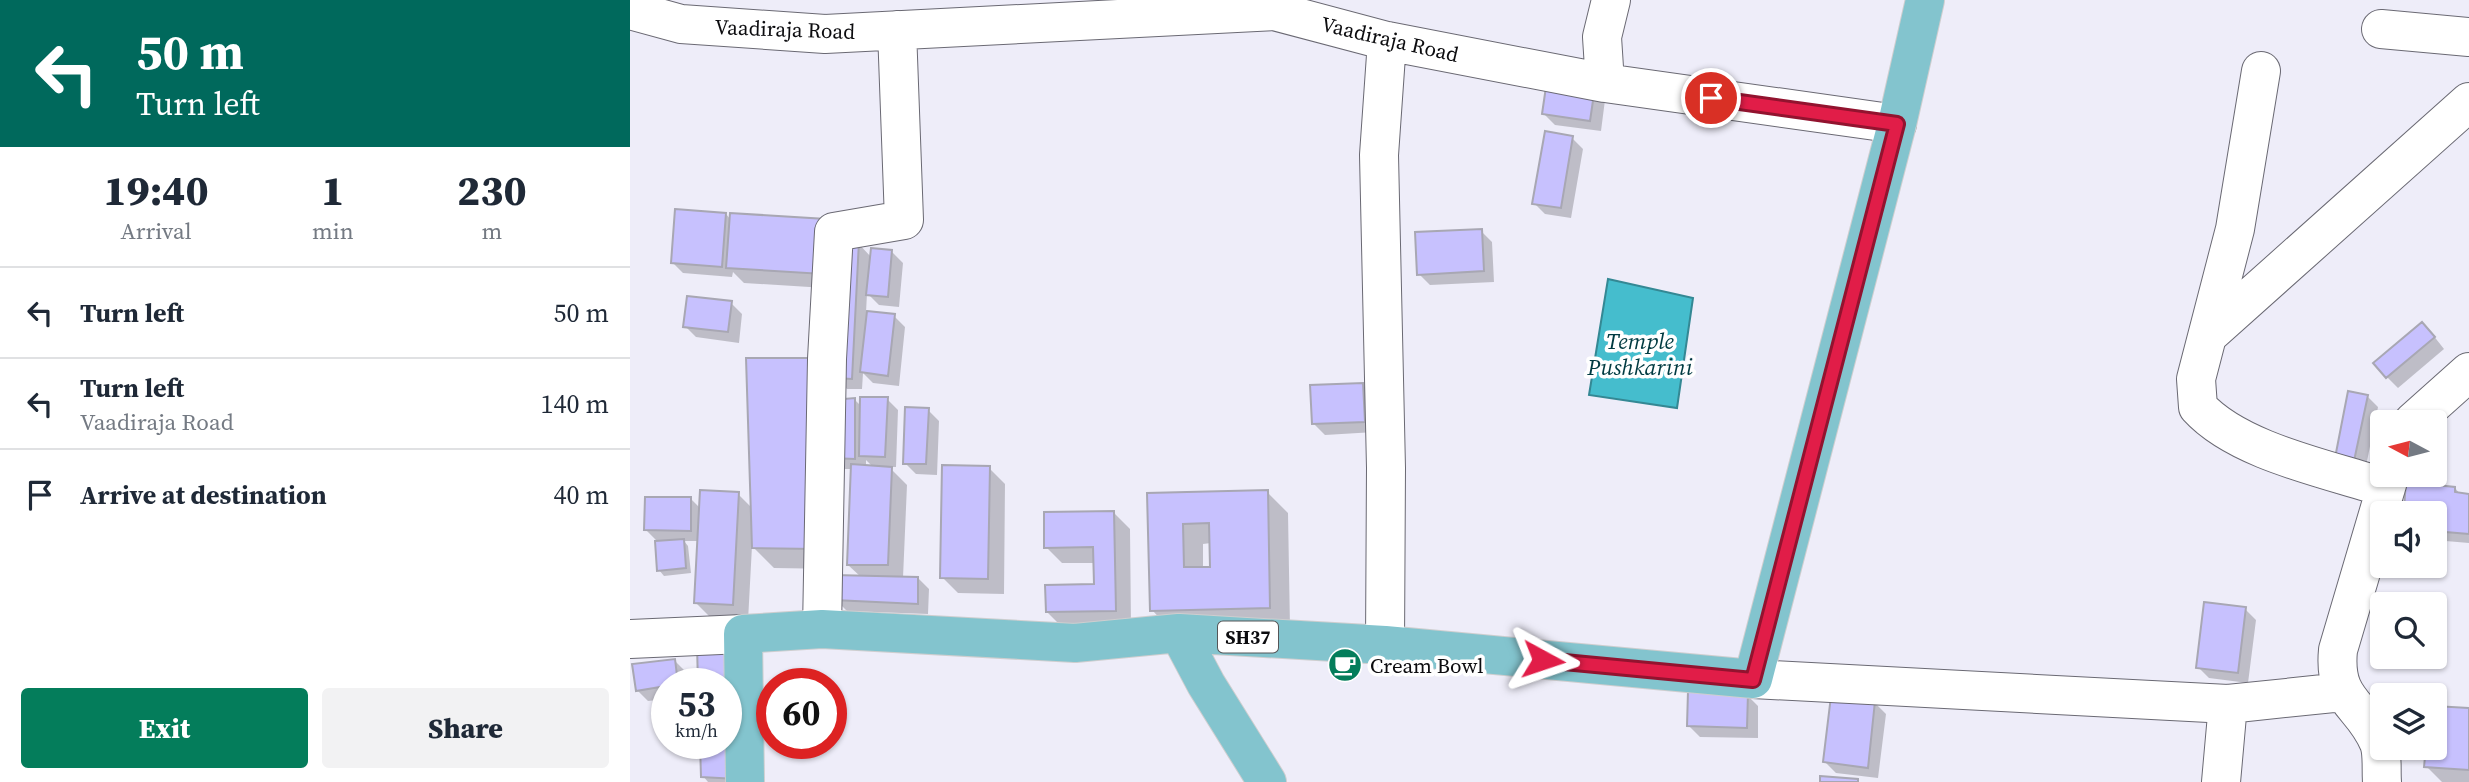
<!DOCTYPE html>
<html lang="en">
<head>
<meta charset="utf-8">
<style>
  :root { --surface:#fff; --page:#f2f2f3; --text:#1f2937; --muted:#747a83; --line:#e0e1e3; --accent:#047d5b }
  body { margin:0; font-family:"Source Serif 4",serif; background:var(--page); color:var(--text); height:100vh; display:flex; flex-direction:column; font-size:26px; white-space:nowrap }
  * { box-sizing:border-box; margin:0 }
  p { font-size:23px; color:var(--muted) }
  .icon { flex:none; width:38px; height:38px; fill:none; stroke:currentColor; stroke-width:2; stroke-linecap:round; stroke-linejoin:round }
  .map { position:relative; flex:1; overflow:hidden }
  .panel { display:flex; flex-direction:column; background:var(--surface); width:630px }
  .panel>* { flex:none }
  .guide { background:#00695c; color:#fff; overflow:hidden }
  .needle { width:46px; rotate:277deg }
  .tools { position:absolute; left:1740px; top:410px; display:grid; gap:14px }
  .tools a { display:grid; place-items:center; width:77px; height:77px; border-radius:7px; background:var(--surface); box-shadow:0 2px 5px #0004; font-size:35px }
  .speed { position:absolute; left:21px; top:668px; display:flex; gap:14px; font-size:35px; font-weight:700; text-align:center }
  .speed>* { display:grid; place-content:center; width:91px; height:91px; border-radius:50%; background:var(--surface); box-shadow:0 2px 5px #0004; line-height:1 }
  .speed small { font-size:18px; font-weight:400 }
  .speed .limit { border:10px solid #d22; background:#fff; color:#111 }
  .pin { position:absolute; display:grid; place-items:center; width:60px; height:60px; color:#fff; margin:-30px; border:4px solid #fff; border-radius:50%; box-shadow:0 2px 7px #0007 }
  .me { position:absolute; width:77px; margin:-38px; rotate:95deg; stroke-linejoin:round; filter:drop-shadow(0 0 5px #0008) }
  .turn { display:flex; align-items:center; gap:24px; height:147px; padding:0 21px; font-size:32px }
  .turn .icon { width:91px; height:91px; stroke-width:2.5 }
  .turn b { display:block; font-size:49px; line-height:60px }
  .eta { display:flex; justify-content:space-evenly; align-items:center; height:119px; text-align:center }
  .eta b { font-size:42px; font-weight:800; line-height:49px }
  .cta { display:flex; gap:14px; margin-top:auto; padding:14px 21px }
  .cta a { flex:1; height:80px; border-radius:7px; background:var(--accent); color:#fff; font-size:28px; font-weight:800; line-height:80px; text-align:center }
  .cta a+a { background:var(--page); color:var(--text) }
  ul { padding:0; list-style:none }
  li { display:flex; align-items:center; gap:21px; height:91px; padding:0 21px; border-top:2px solid var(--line) }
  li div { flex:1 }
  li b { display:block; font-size:26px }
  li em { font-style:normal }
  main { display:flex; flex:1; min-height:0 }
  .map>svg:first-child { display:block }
  .water { fill:#45bdcd; stroke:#348894; stroke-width:2 }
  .shadow { fill:#0003; fill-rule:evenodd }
  .building { fill:#c7c1fe; stroke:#a8a7b3; stroke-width:2; fill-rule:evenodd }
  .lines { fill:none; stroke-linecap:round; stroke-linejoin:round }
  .minor-casing { stroke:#6a6973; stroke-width:40 }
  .major-casing { stroke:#cececf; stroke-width:40 }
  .minor { stroke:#fff; stroke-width:38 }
  .major { stroke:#83c4ce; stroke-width:38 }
  .route-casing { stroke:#92132f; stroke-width:18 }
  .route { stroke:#e11d48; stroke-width:12 }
  .labels { text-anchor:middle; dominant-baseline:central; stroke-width:7; stroke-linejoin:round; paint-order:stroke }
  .shield { fill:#fff; stroke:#555557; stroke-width:2 }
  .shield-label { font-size:19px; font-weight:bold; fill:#0c0c0f }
  .street-label { font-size:21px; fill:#0c0c0f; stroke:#fff }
  .poi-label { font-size:21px; fill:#0c0c0f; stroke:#fff; text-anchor:start }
  .water-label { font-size:23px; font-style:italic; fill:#003a41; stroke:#fff }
</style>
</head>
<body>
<main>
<section class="panel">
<div class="guide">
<div class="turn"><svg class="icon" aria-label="left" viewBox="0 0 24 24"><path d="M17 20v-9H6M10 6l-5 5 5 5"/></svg><div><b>50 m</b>Turn left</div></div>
</div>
<div class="eta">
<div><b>19:40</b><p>Arrival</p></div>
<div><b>1</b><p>min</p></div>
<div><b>230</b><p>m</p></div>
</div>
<ul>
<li><svg class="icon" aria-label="left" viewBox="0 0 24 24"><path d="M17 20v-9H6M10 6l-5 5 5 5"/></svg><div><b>Turn left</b></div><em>50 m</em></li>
<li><svg class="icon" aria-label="left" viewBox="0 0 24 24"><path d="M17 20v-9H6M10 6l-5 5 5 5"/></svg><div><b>Turn left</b><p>Vaadiraja Road</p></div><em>140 m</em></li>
<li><svg class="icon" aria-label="arrive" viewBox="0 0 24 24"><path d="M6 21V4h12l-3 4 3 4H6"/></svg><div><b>Arrive at destination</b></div><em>40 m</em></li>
</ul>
<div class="cta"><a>Exit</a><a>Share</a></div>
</section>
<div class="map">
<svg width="1839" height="782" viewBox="0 0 1839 782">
  <rect width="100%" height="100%" fill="#eeedf9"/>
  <path class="water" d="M978 279 1063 298 1047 408 959 395Z"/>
  <path class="shadow" d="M964 89 975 100 971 131 925 125 914 114Z
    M942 138 953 149 941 218 915 214 904 203Z
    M96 214 101 220 228 243 241 257 262 252 273 263 269 307 249 305 237 293 236 313 264 316 275 327 269 386 243 383 233 373 232 389H217L206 378 211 289 114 283 103 272 102 277 53 273 42 262Z
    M851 231 862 242 864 282 800 285 789 274Z
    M101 303 112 314 109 343 66 337 55 326Z
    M1803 335 1814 349 1768 388 1757 377Z
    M732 384 743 395 745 432 695 435 684 424Z
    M1737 396 1748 407 1735 471 1718 468Z
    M257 399 268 410 266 467H259L277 485 273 578H288L299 589 298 614 217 611 206 600 231 577 218 565 222 469H214L206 569 144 568 122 546 118 621 82 619 66 603 69 541H54L58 546 61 573 34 576 29 570V543L16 530 61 499 71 509 108 494 122 508 204 401 225 400 231 406ZM236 460 244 468 236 467Z
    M298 410 309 421 307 475 286 474 275 463Z
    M359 468 375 484 374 594 328 593 312 577Z
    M1778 484 1825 488 1830 494 1839 495V543L1804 540V513H1772Z
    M637 492 658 513 660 628 542 631 522 610 519 495ZM581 543V568H573V544Z
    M483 512 500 529 501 627 433 628 417 612 466 585 465 563H432L416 547Z
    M1615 609 1626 620 1618 683 1579 678 1568 667Z
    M68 648H101L122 782H78L73 776 72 744H96V684H70Z
    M45 661 56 672 57 684H37V699L18 701 7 690Z
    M1117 695 1128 706V738L1070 737 1059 726Z
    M1245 703 1256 714 1248 778 1206 773 1195 762Z
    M1839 710V782H1812L1796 766 1804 747Z"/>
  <path class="building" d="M917 80 965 87 960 121 912 114Z
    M915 131 943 136 931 208 902 204Z
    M45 209 96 213 92 267 41 263Z
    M100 213 196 219 193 274 96 268Z
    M852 229 854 271 787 275 785 232Z
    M212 240 229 241 222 379 205 378Z
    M241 248 262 250 258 297 236 295Z
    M57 296 102 301 98 332 53 327Z
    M237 311 265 314 258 376 230 372Z
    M1792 322 1805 337 1756 378 1743 363Z
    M116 358H184L186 549 122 548Z
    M733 383 735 422 682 424 680 385Z
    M1718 391 1738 395 1724 461 1705 458Z
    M230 397H258L255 457 229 456Z
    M225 398V459L201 458 202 400Z
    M275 407 299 408 296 464H273Z
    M221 464 262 467 258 565H217Z
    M312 465 360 466 358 579 310 578Z
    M1776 482 1825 487V492L1839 494V534L1804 531V513H1769L1770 507 1774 508Z
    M70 490 109 492 103 605 64 603Z
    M638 490 640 608 520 611 517 493ZM579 523 580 567H554L553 524Z
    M15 497H61V531L14 530Z
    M484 511 486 611 416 612 415 585 464 584 463 547 414 548V512Z
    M54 539 56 568 27 571 25 541Z
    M204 575 288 577V604L204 600Z
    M1574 602 1616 607 1608 673 1566 668Z
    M67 646H102L107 779 71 777 70 744H96V684H68Z
    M45 659 48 684 6 691 2 664Z
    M1058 691 1118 693 1117 728 1057 726Z
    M1201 696 1245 701 1238 768 1193 762Z
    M1804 706 1839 708V770L1794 767 1796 747H1804Z
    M1190 776 1228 779V782H1190Z"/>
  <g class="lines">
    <g class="minor-casing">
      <path id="minor" d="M0 10 51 24 195 34 644 11 757 41 975 83 1267 124
        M1751 29 1839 37
        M1631 71 1605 229 1566 379 1568 407C1609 452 1699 469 1756 488
        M975 83 972 37 981 0
        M1578 335 1839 102
        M1783 422 1839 372
        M192 629 197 359 204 232 274 220 267 30
        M0 639 113 634
        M755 645 756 468 749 155 757 41
        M1123 679 1598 704 1713 692
        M1591 782 1598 704
        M1752 782C1751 770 1753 754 1749 743 1732 702 1703 703 1708 650L1760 474"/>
    </g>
    <g class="major-casing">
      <path id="major" d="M549 633 576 684 637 782
        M115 782 113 634 192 629 445 643 549 633 755 645 1123 679 1267 124 1295 0"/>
    </g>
    <use href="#minor" class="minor"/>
    <use href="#major" class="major"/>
  </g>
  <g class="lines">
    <g class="route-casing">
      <path id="route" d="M913 660 1123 680 1267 124 1081 98"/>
    </g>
    <use href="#route" class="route"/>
  </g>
  <defs>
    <g id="cafe-disc" transform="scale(1.75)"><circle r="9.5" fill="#047d5b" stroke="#fff"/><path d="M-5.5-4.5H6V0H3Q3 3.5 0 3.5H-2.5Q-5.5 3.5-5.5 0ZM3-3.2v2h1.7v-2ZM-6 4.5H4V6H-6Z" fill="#fff"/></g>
  </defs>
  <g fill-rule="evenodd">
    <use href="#cafe-disc" x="715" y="665"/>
  </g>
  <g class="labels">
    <rect class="shield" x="588" y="621.5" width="60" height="31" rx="5"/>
    <g class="shield-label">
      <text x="618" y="637">SH37</text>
    </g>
    <g class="street-label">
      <text transform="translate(155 29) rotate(2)">Vaadiraja Road</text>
      <text transform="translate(760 39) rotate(13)">Vaadiraja Road</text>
    </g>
    <g class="poi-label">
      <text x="740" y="665">Cream Bowl</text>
    </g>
    <g class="water-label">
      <text x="1010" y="341">Temple<tspan x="1010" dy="26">Pushkarini</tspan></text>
    </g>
  </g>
</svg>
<div class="tools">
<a><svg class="needle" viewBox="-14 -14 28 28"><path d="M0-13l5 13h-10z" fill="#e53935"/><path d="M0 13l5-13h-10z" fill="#747a83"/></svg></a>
<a><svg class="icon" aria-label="sound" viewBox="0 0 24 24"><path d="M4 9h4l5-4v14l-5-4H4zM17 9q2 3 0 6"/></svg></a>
<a><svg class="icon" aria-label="search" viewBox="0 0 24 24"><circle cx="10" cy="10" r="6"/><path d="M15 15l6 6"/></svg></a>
<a><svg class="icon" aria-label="layers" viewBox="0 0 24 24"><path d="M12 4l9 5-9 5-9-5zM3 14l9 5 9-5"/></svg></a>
</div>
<div class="speed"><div>53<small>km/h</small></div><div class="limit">60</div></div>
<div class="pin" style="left:1081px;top:98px;background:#d93025"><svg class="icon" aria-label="arrive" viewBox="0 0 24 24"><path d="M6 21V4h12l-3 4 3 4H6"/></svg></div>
<svg class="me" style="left:913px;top:660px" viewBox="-20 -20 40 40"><path d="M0-17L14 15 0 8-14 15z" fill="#e11d48" stroke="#fff" stroke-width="4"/></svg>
</div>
</main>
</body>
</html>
